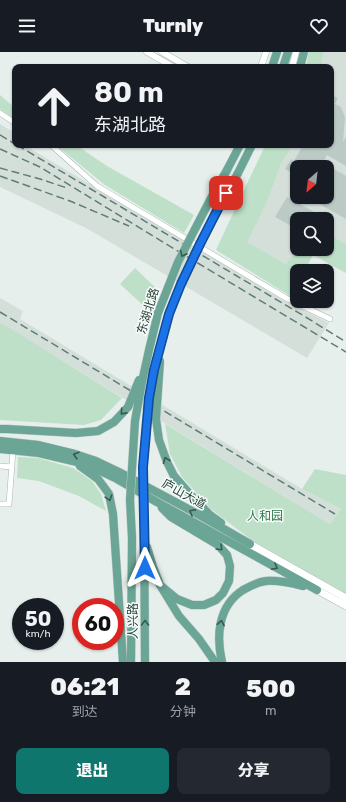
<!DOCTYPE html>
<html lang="zh">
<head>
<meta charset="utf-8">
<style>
  :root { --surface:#171b24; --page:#242831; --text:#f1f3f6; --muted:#9ea1a6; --accent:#0f766e }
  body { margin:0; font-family:Rubik,"Noto Sans SC",sans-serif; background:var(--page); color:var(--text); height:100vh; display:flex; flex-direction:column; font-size:15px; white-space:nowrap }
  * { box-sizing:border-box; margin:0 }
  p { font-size:13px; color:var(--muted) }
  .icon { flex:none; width:22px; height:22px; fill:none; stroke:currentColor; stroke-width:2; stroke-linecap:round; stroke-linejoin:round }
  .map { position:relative; height:610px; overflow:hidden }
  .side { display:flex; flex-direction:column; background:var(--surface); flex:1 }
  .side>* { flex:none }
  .guide { position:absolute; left:12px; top:12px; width:322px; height:84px; border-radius:8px; box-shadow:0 1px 3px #0004; background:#171b24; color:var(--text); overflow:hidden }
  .needle { width:26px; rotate:208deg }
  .controls { position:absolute; left:290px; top:108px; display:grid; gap:8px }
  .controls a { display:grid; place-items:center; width:44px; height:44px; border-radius:8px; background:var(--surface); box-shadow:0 1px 3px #0004; font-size:20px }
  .speed { position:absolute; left:12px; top:546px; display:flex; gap:8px; font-size:20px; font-weight:700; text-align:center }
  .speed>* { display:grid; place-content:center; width:52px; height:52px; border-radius:50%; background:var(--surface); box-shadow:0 1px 3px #0004; line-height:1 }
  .speed small { font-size:10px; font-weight:400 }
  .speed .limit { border:6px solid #d22; background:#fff; color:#111 }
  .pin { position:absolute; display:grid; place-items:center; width:34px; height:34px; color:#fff; margin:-17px; border-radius:8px; box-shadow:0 2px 6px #0006 }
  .me { position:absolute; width:44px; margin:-22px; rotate:0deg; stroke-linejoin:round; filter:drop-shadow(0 0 3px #0008) }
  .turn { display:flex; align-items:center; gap:14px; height:84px; padding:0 16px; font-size:18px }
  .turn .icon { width:52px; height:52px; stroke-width:2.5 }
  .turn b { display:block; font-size:28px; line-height:34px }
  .eta { display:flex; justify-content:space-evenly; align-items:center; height:68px; text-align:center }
  .eta b { font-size:24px; font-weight:800; line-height:28px }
  .action { display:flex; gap:8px; margin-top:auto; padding:8px 16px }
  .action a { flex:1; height:46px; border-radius:8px; background:var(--accent); color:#fff; font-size:16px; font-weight:800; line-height:46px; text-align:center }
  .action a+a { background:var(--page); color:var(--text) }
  header { display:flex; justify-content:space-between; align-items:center; height:52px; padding:0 16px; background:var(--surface); font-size:18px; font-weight:800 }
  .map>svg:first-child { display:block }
  .built { fill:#d4dfda; fill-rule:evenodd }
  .green { fill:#bfe0c8 }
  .building { fill:#bbcac4 }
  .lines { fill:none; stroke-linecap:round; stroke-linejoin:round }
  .minor-casing { stroke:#a8b8b2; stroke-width:6 }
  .tertiary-casing { stroke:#a8b8b2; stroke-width:7 }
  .secondary-casing { stroke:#a4bbb3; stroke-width:8 }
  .primary-casing { stroke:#c2cac8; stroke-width:9 }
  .minor { stroke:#fff; stroke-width:5 }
  .tertiary { stroke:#fff; stroke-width:6 }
  .secondary { stroke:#fff; stroke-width:7 }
  .primary { stroke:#6aa596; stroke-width:8 }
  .rail { stroke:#5f7d75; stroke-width:1.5; stroke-dasharray:8 4; stroke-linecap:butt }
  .primary-bridge-casing { stroke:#c2cac8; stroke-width:9; stroke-linecap:butt }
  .primary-bridge { stroke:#6aa596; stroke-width:8 }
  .oneway { stroke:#365b51 }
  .route-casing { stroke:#114b97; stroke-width:10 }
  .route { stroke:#1a73e8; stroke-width:7 }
  .labels { text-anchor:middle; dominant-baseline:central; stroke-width:3; stroke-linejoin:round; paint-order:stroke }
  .street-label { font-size:12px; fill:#24423a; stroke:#f7fbf9 }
  .park-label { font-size:12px; fill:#2d7a4b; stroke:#f7fbf9 }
</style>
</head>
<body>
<header><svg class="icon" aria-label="menu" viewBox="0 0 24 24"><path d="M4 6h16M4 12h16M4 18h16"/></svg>Turnly<svg class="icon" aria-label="heart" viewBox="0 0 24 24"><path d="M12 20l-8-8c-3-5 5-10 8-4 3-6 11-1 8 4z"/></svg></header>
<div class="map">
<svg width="346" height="610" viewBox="0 0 346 610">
  <rect width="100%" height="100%" fill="#e6efeb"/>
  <path class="built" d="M324 0H346V192L327 181V167H297V197L286 212 246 190 267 150 281 112 293 93H331V15H321ZM297 115H327V145H297Z
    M0 72 15 81V93H33L31 97 287 250 329 271 307 306 86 176 0 135Z
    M0 246 23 259 20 267 302 437 341 457 330 472 0 271Z"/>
  <path class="green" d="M309 0H324L321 15H306Z
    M0 43 15 56V67L0 57Z
    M56 93H76L107 114 194 163 184 181 105 133Z
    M267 93H293L281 112 267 150 247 190 286 212 297 197H327V181L346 192V221L313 203 304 219H297V232L290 244 216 198 235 157 264 96Z
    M135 216 160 240 146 256 120 232Z
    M0 271 13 278 122 346 101 368 84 373 0 368Z
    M165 372 330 472 341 457 302 437 315 417 346 423V543L253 489 211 457 182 425 170 402Z
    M18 405 38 406 73 416 92 429 101 442 106 459 79 444 39 429 17 426Z"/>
  <path class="building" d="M331 43 338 46 335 52 341 55 345 65 343 90 346 85V114L327 103 320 115H297V124L285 117 291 107 294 109 303 93H331Z
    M327 113 346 124V167L307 145H327Z
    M287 145 316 161 313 167H297V177L275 165Z"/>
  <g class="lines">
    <g class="minor-casing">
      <path id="minor" d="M0 61 15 71
        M51 93 97 134 286 246 330 267
        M0 414 12 415
        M0 452H9L13 398"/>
    </g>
    <g class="tertiary-casing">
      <path id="tertiary" d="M147 0 173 15
        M162 0 188 15
        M261 15 266 0
        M292 15 296 0"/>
    </g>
    <g class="secondary-casing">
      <path id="secondary" d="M250 492 346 546
        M317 538 346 554"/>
    </g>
    <g class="primary-casing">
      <path id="primary" d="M272 15 277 0
        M283 15 288 0
        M300 15 304 0
        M227 118 240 93
        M238 121 252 93
        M0 377H7
        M0 389 38 393 75 402 96 409 119 420 194 460 250 492
        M0 397 39 401 73 409 94 416 117 427 155 449 317 538
        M80 414 98 427 109 442 113 462 123 610
        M188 440 210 463 221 471
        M130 448 132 486 131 610
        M144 456 145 610
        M147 495 153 515 160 533 179 564 199 587 215 610
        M160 533 177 547 192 553H204L216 548 223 541 229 529 230 514 227 503 218 493 171 465 162 456
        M222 610C216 584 218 554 243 538 250 534 258 530 266 529 278 528 291 531 303 534"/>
    </g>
    <use href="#minor" class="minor"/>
    <use href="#tertiary" class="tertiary"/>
    <use href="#secondary" class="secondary"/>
    <use href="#primary" class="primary"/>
    <path class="rail" d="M0 83 15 92
      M17 93 304 264 346 290
      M0 97 40 115 176 198 346 300
      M0 116 40 127 67 136
      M0 124 70 149 129 174
      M0 260 335 462"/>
    <g class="primary-bridge-casing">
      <path id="primary-bridge" d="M160 309 156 367 159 388 167 410 174 424 188 440
        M7 377 76 381 98 379 114 370 128 355 139 328
        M130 448 135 369 142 330 149 298 158 261 178 210 210 148 227 118
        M144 456 143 415 149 346 154 319 169 263 181 232 200 192 238 121"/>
    </g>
    <use href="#primary-bridge" class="primary-bridge"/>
  </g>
  <defs><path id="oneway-chevron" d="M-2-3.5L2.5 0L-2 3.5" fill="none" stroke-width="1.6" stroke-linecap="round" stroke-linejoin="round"/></defs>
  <g class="oneway">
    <use href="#oneway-chevron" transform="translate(183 202) rotate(117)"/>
    <use href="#oneway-chevron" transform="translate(123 360) rotate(132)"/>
    <use href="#oneway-chevron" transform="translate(76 403) rotate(-164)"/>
    <use href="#oneway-chevron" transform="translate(166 408) rotate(-112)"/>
    <use href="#oneway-chevron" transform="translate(109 446) rotate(72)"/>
    <use href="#oneway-chevron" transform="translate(192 460) rotate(-151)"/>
    <use href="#oneway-chevron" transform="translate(220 496) rotate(45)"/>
    <use href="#oneway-chevron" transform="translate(275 515) rotate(29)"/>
    <use href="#oneway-chevron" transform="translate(145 571) rotate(-90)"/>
    <use href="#oneway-chevron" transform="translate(221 571) rotate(-80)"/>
  </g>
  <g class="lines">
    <g class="route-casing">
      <path id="route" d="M145 516 143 415 149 346 154 318 169 262 181 232 200 192 226 141"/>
    </g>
    <use href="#route" class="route"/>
  </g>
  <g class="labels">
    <g class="street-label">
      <text transform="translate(148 259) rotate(-73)">东湖北路</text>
      <text transform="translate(184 442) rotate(29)">庐山大道</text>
      <text transform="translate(133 569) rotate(-90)">人兴路</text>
    </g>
    <g class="park-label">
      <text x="265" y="464">人和园</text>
    </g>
  </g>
</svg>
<div class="controls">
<a><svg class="needle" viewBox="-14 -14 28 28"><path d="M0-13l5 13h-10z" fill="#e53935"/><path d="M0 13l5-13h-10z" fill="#9ea1a6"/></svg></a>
<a><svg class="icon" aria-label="search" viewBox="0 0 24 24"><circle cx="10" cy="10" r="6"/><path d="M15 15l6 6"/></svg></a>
<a><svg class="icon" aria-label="layers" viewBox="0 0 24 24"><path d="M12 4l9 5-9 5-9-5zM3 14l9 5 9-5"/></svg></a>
</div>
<div class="speed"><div>50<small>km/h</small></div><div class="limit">60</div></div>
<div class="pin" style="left:226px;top:141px;background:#d93025"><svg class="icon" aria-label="arrive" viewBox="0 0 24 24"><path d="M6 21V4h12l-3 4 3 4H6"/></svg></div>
<svg class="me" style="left:145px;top:516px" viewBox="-20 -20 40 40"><path d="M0-17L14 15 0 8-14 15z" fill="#1a73e8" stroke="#fff" stroke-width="4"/></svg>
<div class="guide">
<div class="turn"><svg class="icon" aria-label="ahead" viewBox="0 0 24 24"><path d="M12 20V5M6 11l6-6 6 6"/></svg><div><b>80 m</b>东湖北路</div></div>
</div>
</div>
<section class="side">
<div class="eta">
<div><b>06:21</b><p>到达</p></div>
<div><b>2</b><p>分钟</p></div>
<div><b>500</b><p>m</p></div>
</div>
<div class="action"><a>退出</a><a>分享</a></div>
</section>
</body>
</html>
